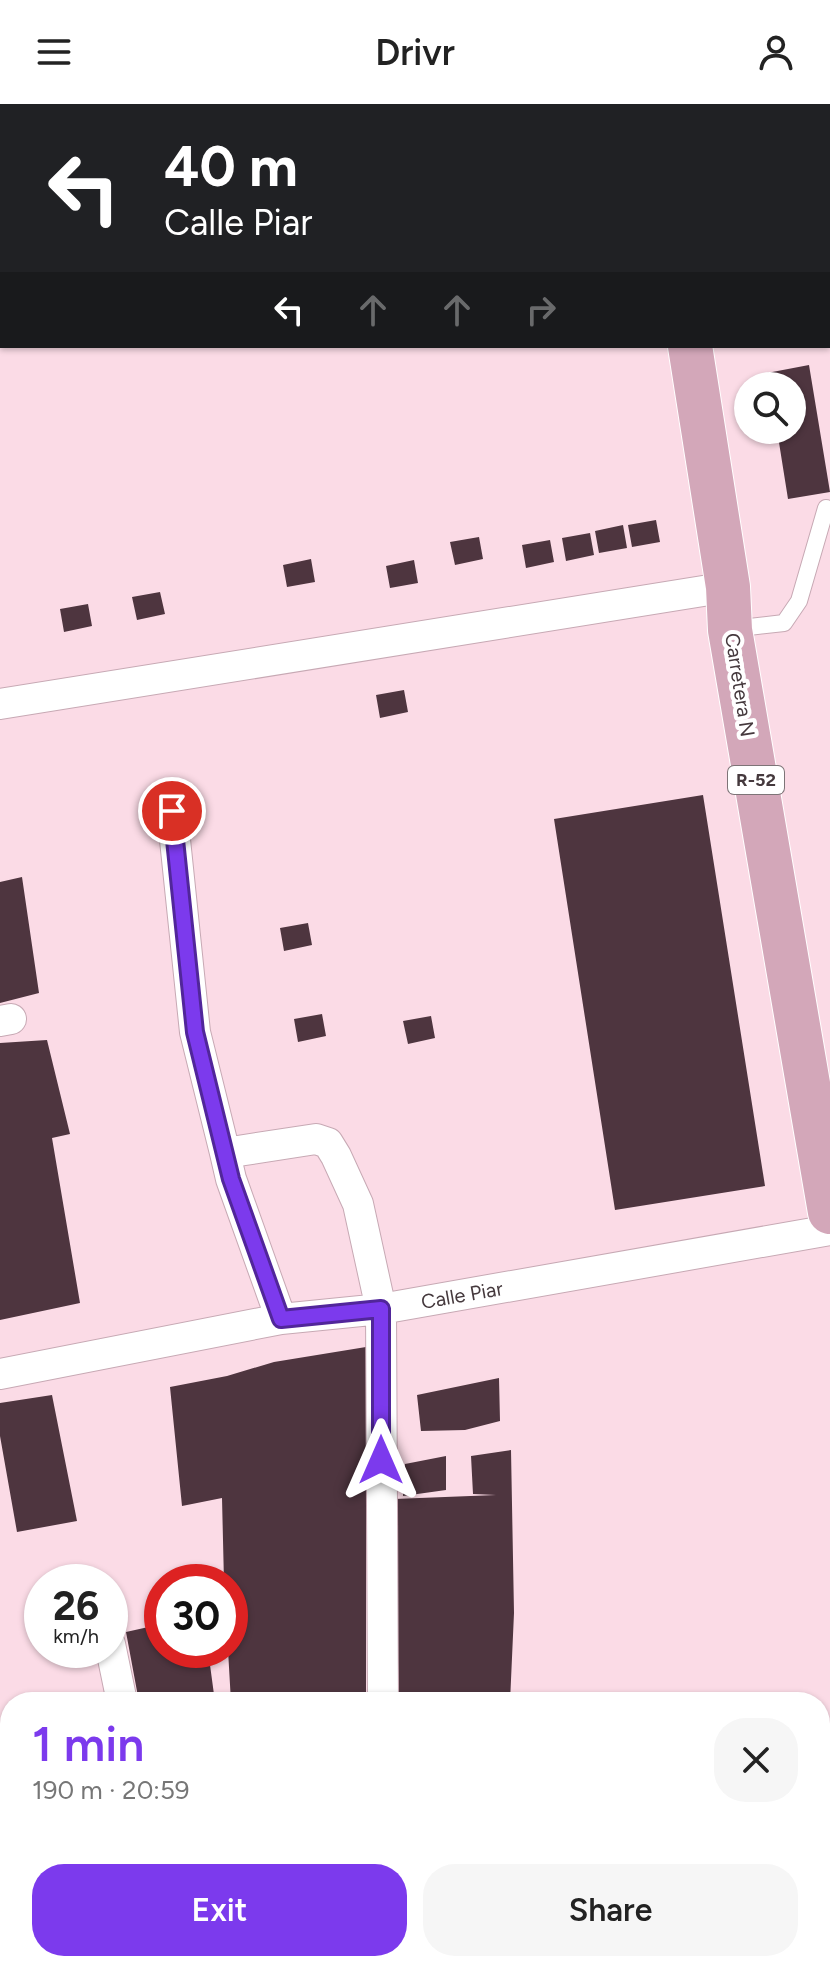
<!DOCTYPE html>
<html lang="en">
<head>
<meta charset="utf-8">
<style>
  :root { --surface:#fff; --page:#f6f6f6; --text:#222; --muted:#767676; --accent:#7c3aed }
  body { margin:0; font-family:Figtree,sans-serif; background:var(--page); color:var(--text); height:100vh; display:flex; flex-direction:column; font-size:30px; white-space:nowrap }
  * { box-sizing:border-box; margin:0 }
  p { font-size:26px; color:var(--muted) }
  .icon { flex:none; width:44px; height:44px; fill:none; stroke:currentColor; stroke-width:2; stroke-linecap:round; stroke-linejoin:round }
  .map { position:relative; flex:1; overflow:hidden }
  .drawer { position:absolute; left:0px; top:1588px; width:830px; height:280px; display:flex; flex-direction:column; background:var(--surface); border-radius:32px 32px 0 0; box-shadow:0 2px 6px #0004 }
  .drawer>* { flex:none }
  .hud { position:absolute; left:0px; top:0px; width:830px; height:244px; box-shadow:0 2px 6px #0004; background:#202124; color:#fff; overflow:hidden }
  .tools { position:absolute; left:734px; top:268px; display:grid; gap:16px }
  .tools a { display:grid; place-items:center; width:72px; height:72px; border-radius:50%; background:var(--surface); box-shadow:0 2px 6px #0004; font-size:40px }
  .speed { position:absolute; left:24px; top:1460px; display:flex; gap:16px; font-size:40px; font-weight:700; text-align:center }
  .speed>* { display:grid; place-content:center; width:104px; height:104px; border-radius:50%; background:var(--surface); box-shadow:0 2px 6px #0004; line-height:1 }
  .speed small { font-size:20px; font-weight:400 }
  .speed .limit { border:12px solid #d22; background:#fff; color:#111 }
  .pin { position:absolute; display:grid; place-items:center; width:68px; height:68px; color:#fff; margin:-34px; border:4px solid #fff; border-radius:50%; box-shadow:0 2px 8px #0007 }
  .me { position:absolute; width:88px; margin:-44px; rotate:0deg; stroke-linejoin:round; filter:drop-shadow(0 0 6px #0008) }
  .turn { display:flex; align-items:center; gap:28px; height:168px; padding:0 32px; font-size:36px }
  .turn .icon { width:104px; height:104px; stroke-width:2.5 }
  .turn b { display:block; font-size:56px; line-height:68px }
  .lanes { display:flex; align-items:center; height:76px; padding:0 32px; background:#0003; justify-content:center; gap:40px; direction:ltr }
  .lanes .off { opacity:.35 }
  .round { display:grid; place-items:center; flex:none; width:84px; height:84px; border-radius:32px; background:var(--page) }
  .overview { display:flex; align-items:center; justify-content:space-between; height:136px; padding:0 32px }
  h1 { font-size:48px; font-weight:600; line-height:60px; color:var(--accent) }
  .primary-button { display:flex; gap:16px; margin-top:auto; padding:16px 32px }
  .primary-button a { flex:1; height:92px; border-radius:32px; background:var(--accent); color:#fff; font-size:32px; font-weight:600; line-height:92px; text-align:center }
  .primary-button a+a { background:var(--page); color:var(--text) }
  header { display:flex; justify-content:space-between; align-items:center; height:104px; padding:0 32px; background:var(--surface); font-size:36px; font-weight:600 }
  .map>svg:first-child { display:block }
  .building { fill:#4e353f }
  .lines { fill:none; stroke-linecap:round; stroke-linejoin:round }
  .lane-casing { stroke:#c7a9b4; stroke-width:18 }
  .street-casing { stroke:#c7a9b4; stroke-width:32 }
  .primary-casing { stroke:#fff; stroke-width:46 }
  .lane { stroke:#fff; stroke-width:16 }
  .street { stroke:#fff; stroke-width:30 }
  .primary { stroke:#d3a7b9; stroke-width:44 }
  .route-casing { stroke:#51269a; stroke-width:20 }
  .route { stroke:#7c3aed; stroke-width:14 }
  .labels { text-anchor:middle; dominant-baseline:central; stroke-width:8; stroke-linejoin:round; paint-order:stroke }
  .shield { fill:#fff; stroke:#7d7477; stroke-width:2 }
  .shield-label { font-size:18px; font-weight:bold; fill:#45393d }
  .street-label { font-size:20px; fill:#45393d; stroke:#fff }
</style>
</head>
<body>
<header><svg class="icon" aria-label="menu" viewBox="0 0 24 24"><path d="M4 6h16M4 12h16M4 18h16"/></svg>Drivr<svg class="icon" aria-label="person" viewBox="0 0 24 24"><circle cx="12" cy="8" r="4"/><path d="M4 21q1-7 8-7t8 7"/></svg></header>
<div class="map">
<svg width="830" height="1868" viewBox="0 0 830 1868">
  <rect width="100%" height="100%" fill="#fbdbe6"/>
  <path class="building" d="M809 261 830 388 788 395 777 326H792V282H769L767 269Z
    M656 416 660 438 632 443 628 421Z
    M623 421 627 444 599 449 595 427Z
    M590 429 594 451 566 457 562 434Z
    M479 433 483 455 455 461 450 438Z
    M550 436 554 458 526 464 522 441Z
    M311 455 315 478 287 483 283 461Z
    M414 456 418 479 390 484 386 462Z
    M160 488 165 510 137 516 132 493Z
    M88 500 92 522 64 528 60 505Z
    M404 586 408 608 380 614 376 591Z
    M703 691 765 1082 615 1106 554 715Z
    M22 773 39 889 0 899V778Z
    M308 819 312 841 284 847 280 824Z
    M322 910 326 932 298 938 294 915Z
    M431 912 435 934 408 940 403 917Z
    M47 936 70 1030 52 1034 80 1199 0 1216V939Z
    M366 1243V1598H231L228 1546H230V1478H224L222 1394 182 1402 170 1283 227 1272 274 1258Z
    M499 1274 500 1317 465 1326 421 1327 417 1291Z
    M52 1291 77 1417 17 1428 0 1332V1299Z
    M511 1346 514 1509 510 1598H399L394 1395 496 1391 473 1390 471 1352Z
    M446 1352V1386L403 1392 405 1360Z
    M162 1520V1546H208L215 1598H139L126 1528Z
    M0 1658 10 1701V1805L0 1809Z
    M297 1858H361L345 1868H301Z
    M428 1858H624L628 1868H414Z"/>
  <g class="lines">
    <g class="lane-casing">
      <path id="lane" d="M828 181 830 189
        M828 203H830
        M732 525 784 519 799 497 826 404"/>
    </g>
    <g class="street-casing">
      <path id="street" d="M0 600 728 483
        M172 707 195 928 225 1049
        M0 917 11 915
        M281 1215 231 1075 225 1049 316 1035 328 1039 336 1052 358 1100 381 1205 383 1598
        M0 1270 281 1215 381 1205 830 1126
        M110 1540 122 1598
        M820 1680 830 1677
        M0 1828 10 1824
        M283 1858 288 1868
        M384 1868 399 1858"/>
    </g>
    <g class="primary-casing">
      <path id="primary" d="M648 0V2
        M690 242 728 483 730 526 830 1108"/>
    </g>
    <use href="#lane" class="lane"/>
    <use href="#street" class="street"/>
    <use href="#primary" class="primary"/>
  </g>
  <g class="lines">
    <g class="route-casing">
      <path id="route" d="M172 707 195 928 231 1075 281 1215 381 1205V1356"/>
    </g>
    <use href="#route" class="route"/>
  </g>
  <g class="labels">
    <rect class="shield" x="728" y="662" width="56" height="28" rx="6"/>
    <g class="shield-label">
      <text x="756" y="676">R-52</text>
    </g>
    <g class="street-label">
      <text transform="translate(740 581) rotate(81)">Carretera N</text>
      <text transform="translate(462 1191) rotate(-10)">Calle Piar</text>
    </g>
  </g>
</svg>
<div class="tools">
<a><svg class="icon" aria-label="search" viewBox="0 0 24 24"><circle cx="10" cy="10" r="6"/><path d="M15 15l6 6"/></svg></a>
</div>
<div class="speed"><div>26<small>km/h</small></div><div class="limit">30</div></div>
<div class="pin" style="left:172px;top:707px;background:#d93025"><svg class="icon" aria-label="arrive" viewBox="0 0 24 24"><path d="M6 21V4h12l-3 4 3 4H6"/></svg></div>
<svg class="me" style="left:381px;top:1356px" viewBox="-20 -20 40 40"><path d="M0-17L14 15 0 8-14 15z" fill="#7c3aed" stroke="#fff" stroke-width="4"/></svg>
<div class="hud">
<div class="turn"><svg class="icon" aria-label="left" viewBox="0 0 24 24"><path d="M17 20v-9H6M10 6l-5 5 5 5"/></svg><div><b>40 m</b>Calle Piar</div></div>
<div class="lanes"><svg class="icon" aria-label="left" viewBox="0 0 24 24"><path d="M17 20v-9H6M10 6l-5 5 5 5"/></svg><svg class="icon off" aria-label="ahead" viewBox="0 0 24 24"><path d="M12 20V5M6 11l6-6 6 6"/></svg><svg class="icon off" aria-label="ahead" viewBox="0 0 24 24"><path d="M12 20V5M6 11l6-6 6 6"/></svg><svg class="icon off" aria-label="right" viewBox="0 0 24 24"><path d="M7 20v-9h11M14 6l5 5-5 5"/></svg></div>
</div>
<section class="drawer">
<div class="overview"><div><h1>1 min</h1><p>190 m · 20:59</p></div><a class="round"><svg class="icon" aria-label="close" viewBox="0 0 24 24"><path d="M6 6l12 12M18 6L6 18"/></svg></a></div>
<div class="primary-button"><a>Exit</a><a>Share</a></div>
</section>
</div>
</body>
</html>
